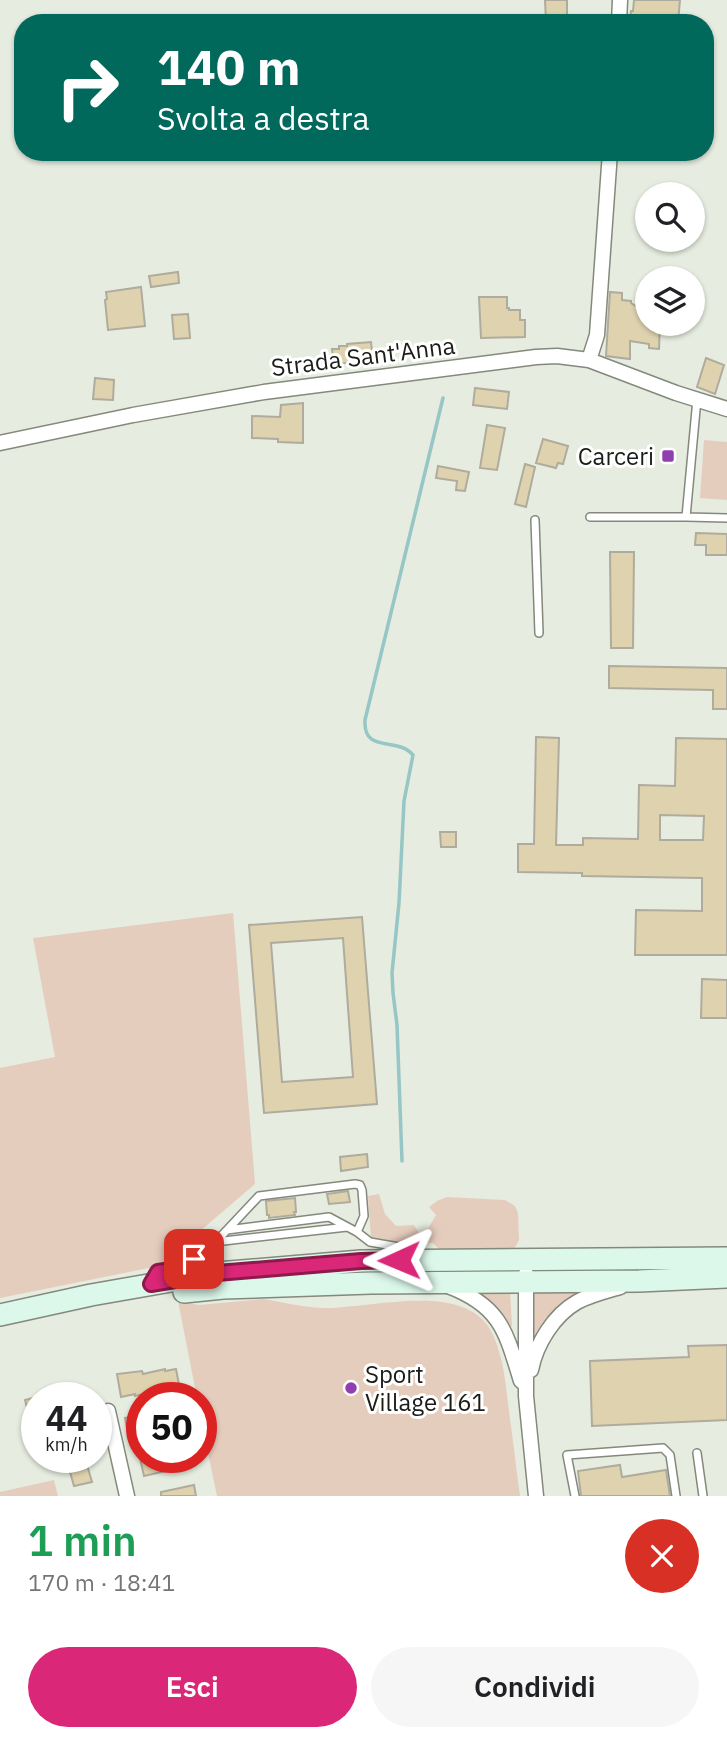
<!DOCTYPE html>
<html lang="it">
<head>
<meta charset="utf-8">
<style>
  :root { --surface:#fff; --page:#f6f6f6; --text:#202124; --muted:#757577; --accent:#db2777 }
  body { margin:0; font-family:"IBM Plex Sans",sans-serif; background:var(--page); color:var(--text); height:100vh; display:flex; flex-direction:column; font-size:26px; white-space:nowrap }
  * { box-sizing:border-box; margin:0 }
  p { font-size:23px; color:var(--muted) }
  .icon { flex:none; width:38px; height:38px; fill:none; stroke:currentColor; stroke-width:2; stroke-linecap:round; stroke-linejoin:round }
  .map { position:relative; height:1496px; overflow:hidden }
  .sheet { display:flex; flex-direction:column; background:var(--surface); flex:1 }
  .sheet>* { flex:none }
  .hud { position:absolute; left:14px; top:14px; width:700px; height:147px; border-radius:28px; box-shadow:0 2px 5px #0004; background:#00695c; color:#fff; overflow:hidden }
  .controls { position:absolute; left:635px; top:182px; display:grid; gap:14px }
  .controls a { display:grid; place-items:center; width:70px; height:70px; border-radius:50%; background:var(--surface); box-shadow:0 2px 5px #0004; font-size:35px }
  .speed { position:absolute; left:21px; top:1382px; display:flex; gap:14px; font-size:35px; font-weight:700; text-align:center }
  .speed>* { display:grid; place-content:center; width:91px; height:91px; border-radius:50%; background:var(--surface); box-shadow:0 2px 5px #0004; line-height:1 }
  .speed small { font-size:18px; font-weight:400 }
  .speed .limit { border:10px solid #d22; background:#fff; color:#111 }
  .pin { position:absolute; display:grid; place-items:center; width:60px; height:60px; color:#fff; margin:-30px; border-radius:14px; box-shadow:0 4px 10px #0006 }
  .me { position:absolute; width:77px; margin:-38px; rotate:269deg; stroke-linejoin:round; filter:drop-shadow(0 0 5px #0008) }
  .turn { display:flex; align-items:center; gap:24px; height:147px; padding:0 28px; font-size:32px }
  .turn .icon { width:91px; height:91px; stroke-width:2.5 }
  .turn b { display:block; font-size:49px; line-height:60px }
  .round { display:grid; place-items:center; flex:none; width:74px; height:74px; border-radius:37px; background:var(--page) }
  .head { display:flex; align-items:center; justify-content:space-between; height:119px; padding:0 28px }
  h1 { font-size:42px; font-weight:600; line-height:52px; color:#1e9e55 }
  .button { display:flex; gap:14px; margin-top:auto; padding:14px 28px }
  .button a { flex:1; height:80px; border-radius:42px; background:var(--accent); color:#fff; font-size:28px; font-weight:600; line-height:80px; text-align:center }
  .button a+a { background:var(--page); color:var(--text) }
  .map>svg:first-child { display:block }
  .green { fill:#e5cdbd }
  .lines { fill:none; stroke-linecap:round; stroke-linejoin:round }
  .stream { stroke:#96c6c5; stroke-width:3.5 }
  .building { fill:#dfd3af; stroke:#afab9d; stroke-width:2; fill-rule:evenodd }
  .lane-casing { stroke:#83897c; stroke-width:10 }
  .street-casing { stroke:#83897c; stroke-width:17 }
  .secondary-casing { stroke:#83897c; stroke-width:24 }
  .lane { stroke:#fff; stroke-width:7 }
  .street { stroke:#fff; stroke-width:14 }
  .secondary { stroke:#dcf8ea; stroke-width:21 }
  .route-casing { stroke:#8e194d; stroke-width:18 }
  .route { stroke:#db2777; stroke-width:12 }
  .poi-dot { fill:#903faf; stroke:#fff; stroke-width:2.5 }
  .labels { text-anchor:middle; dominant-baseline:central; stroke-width:6; stroke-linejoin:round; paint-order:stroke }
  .street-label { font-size:24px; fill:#1a1c17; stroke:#fff }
  .poi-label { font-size:24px; fill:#1a1c17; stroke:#fff; text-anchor:end }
</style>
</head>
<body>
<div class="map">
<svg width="727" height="1496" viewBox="0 0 727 1496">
  <rect width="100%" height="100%" fill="#e6ecdf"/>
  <path class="green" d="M704 440 727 442V500L700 498Z
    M233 913 255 1184 159 1266 0 1298V1068L55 1057 33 938Z
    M379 1194 385 1214 396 1226 414 1225 419 1233 429 1227 436 1215 429 1207 437 1201 447 1197 505 1200 515 1206 518 1213 519 1240 514 1249 505 1252 443 1253 433 1243 384 1241 371 1238 368 1196Z
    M510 1289 512 1326 510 1327 495 1308 470 1292Z
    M531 1290H589L534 1336Z
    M263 1299C283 1302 306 1308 326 1308 374 1308 471 1279 494 1337 504 1361 506 1386 509 1411 513 1439 516 1468 520 1496H217L201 1420V1398H197L178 1301 199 1305Z
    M54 1480 58 1496H0V1492Z"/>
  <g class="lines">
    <path class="stream" d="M402 1161 397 1025 393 993 392 973 399 903 404 801 413 755C397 736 363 754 365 720L443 398"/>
  </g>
  <path class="building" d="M545 0H567V23H546Z
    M634 0H680L678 23H634L630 21 631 11H633Z
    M178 272 179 283 151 287 149 276Z
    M141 287 145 326 108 330 105 300 107 299 106 292Z
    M610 292 622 293V300L631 301V303L648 314V324H660L659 349 649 348V344L630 341V359L606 356Z
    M479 297H507V308H509V310H520V320H525V337L481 338Z
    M188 314 190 338 174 339 172 315Z
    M371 342 373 361 334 364 332 349H339V346H347V344Z
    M706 358 724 365 715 394 697 387Z
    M95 378 114 380 113 400 93 399Z
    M475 388 509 392 507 409 473 405Z
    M303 403V443L278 442V439L252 438V416L280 417 281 405Z
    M487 425 505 428 497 470 480 468Z
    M543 439 568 446 563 464 558 463 556 468 536 463Z
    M525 464 535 467 526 507 515 504Z
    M438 466 469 472 465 491 456 490 457 481 436 478Z
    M696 533 727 534V555H706V545H695Z
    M610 552H634L633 648H611Z
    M609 666 727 668V709H713V690L609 688Z
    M536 737 559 738 556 845H583V838L638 839 639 785 675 786 676 738 727 739V955H635L636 910 702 911V878L582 876V873L518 872V844H534ZM660 815 704 816 703 840H660Z
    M440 832H456V847H441Z
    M362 917 377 1104 264 1113 249 925ZM343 938 353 1077 282 1082 271 943Z
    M702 979 727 980V1018H701Z
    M367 1154 368 1167 341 1171 340 1157Z
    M348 1191 350 1202 329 1204 327 1194Z
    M295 1198 296 1212H294L295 1215 269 1218V1215H267L266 1201Z
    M727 1345V1420L592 1426 590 1361 689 1357 688 1346Z
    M165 1369V1371L176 1369 180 1390 167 1392 166 1391 156 1393V1391L135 1396V1394L121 1397 117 1374 142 1371 143 1374Z
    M37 1397V1432H33L25 1400Z
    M142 1414V1435L129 1438 125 1418Z
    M66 1458H85L92 1482 74 1486Z
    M140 1458H185L187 1466 144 1476Z
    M620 1465 622 1477 666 1470 670 1496H581L578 1471Z
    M194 1485 196 1496H161V1492Z"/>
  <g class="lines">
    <g class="lane-casing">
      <path id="lane" d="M697 399 686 517 727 518
        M590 517H686
        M535 520 539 633
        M228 1229 259 1196 355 1184 360 1185 362 1190 364 1216 357 1232
        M215 1242 347 1227
        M153 1279 158 1272 171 1270 183 1265 206 1252 227 1230 329 1217 357 1232 370 1242 411 1249 416 1256
        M697 1453 703 1496
        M575 1496 567 1455 663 1448 670 1455 676 1496"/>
    </g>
    <g class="street-casing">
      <path id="street" d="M619 23 620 0
        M589 360 597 335 610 152
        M0 443 133 415 264 392 536 357 557 356 589 360 676 393 727 409
        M526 1274V1396L536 1496
        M448 1286C501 1306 506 1332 521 1381
        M531 1370C536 1344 554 1315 577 1302 590 1295 606 1291 620 1287
        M108 1411 127 1496"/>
    </g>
    <g class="secondary-casing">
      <path id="secondary" d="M184 1292 223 1288 371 1283 639 1281 727 1277
        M0 1315 91 1295 217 1273 361 1261 727 1258"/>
    </g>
    <use href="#lane" class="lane"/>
    <use href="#street" class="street"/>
    <use href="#secondary" class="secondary"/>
  </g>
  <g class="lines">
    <g class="route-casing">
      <path id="route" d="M194 1259 172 1270 158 1272 151 1284 217 1273 361 1261 399 1260"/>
    </g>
    <use href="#route" class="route"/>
  </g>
  <g class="poi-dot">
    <rect x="661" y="449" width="14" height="14" rx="3.5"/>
    <circle cx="351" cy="1388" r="7"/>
  </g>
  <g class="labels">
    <g class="street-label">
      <text transform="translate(363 356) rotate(-7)">Strada Sant'Anna</text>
    </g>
    <g class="poi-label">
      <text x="654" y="456">Carceri</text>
      <text x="365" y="1374" text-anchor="start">Sport<tspan x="365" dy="28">Village 161</tspan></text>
    </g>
  </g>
</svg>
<div class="controls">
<a><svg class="icon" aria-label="search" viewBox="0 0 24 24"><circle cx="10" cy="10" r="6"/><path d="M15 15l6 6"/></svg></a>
<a><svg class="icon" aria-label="layers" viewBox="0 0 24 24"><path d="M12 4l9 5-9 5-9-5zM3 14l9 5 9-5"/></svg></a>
</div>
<div class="speed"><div>44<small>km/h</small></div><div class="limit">50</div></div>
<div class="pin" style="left:194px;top:1259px;background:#d93025"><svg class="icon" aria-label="arrive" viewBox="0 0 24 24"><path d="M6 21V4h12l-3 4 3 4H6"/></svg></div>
<svg class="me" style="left:399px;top:1260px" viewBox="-20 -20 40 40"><path d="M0-17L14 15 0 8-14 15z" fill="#db2777" stroke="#fff" stroke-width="4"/></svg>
<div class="hud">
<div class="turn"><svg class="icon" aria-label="right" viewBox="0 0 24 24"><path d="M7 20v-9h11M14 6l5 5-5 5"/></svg><div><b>140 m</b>Svolta a destra</div></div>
</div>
</div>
<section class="sheet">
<div class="head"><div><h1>1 min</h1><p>170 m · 18:41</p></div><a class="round" style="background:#d93025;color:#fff"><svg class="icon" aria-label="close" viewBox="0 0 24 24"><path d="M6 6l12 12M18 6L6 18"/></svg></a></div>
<div class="button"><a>Esci</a><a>Condividi</a></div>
</section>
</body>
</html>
